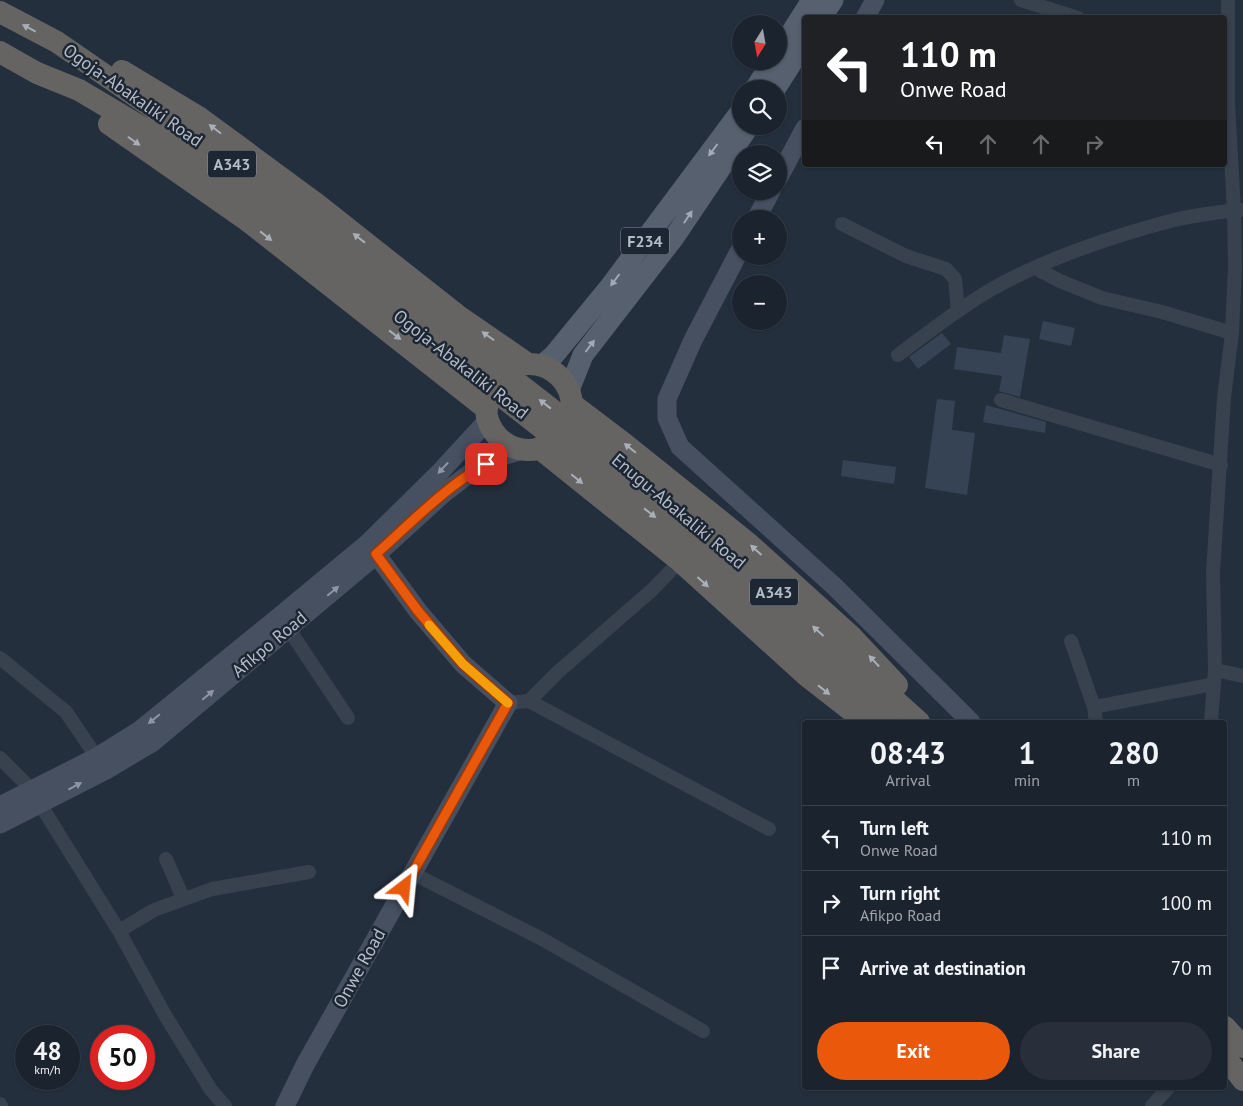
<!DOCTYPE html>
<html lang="en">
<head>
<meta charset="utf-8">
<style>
  :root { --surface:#1b232e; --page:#282f3a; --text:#f1f3f6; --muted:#a0a4aa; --line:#39404a; --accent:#ea580c }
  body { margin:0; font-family:"PT Sans",sans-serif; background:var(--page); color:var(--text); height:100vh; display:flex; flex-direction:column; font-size:19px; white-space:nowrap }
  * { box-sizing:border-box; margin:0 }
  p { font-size:16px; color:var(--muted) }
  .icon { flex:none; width:28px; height:28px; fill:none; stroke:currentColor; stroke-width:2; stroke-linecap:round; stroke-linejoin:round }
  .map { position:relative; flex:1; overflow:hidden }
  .side { position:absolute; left:802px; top:720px; width:425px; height:370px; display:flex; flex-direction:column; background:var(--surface); border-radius:5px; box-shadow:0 1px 4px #0004,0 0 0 1px var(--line) }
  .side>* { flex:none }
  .hud { position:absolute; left:802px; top:15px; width:425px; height:152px; border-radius:5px; box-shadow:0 1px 4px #0004,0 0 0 1px var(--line); background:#202124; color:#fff; overflow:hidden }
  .needle { width:32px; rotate:191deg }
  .fabs { position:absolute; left:732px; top:15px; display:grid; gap:10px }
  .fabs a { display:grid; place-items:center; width:55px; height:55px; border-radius:50%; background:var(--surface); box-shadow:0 1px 4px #0004,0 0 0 1px var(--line); font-size:25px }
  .speed { position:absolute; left:15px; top:1025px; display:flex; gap:10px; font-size:25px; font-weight:700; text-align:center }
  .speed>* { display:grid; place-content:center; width:65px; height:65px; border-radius:50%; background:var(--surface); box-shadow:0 1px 4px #0004,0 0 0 1px var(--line); line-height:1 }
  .speed small { font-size:12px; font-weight:400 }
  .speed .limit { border:8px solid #d22; background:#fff; color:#111 }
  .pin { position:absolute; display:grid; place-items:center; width:42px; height:42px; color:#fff; margin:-21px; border-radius:10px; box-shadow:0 2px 8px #0006 }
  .me { position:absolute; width:55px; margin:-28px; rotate:29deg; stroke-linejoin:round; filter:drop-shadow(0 0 4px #0008) }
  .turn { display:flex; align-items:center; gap:18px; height:105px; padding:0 15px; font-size:22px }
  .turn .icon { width:65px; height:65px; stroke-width:2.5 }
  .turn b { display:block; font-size:35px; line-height:42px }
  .lanes { display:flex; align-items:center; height:48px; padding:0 15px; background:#0003; justify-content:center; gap:25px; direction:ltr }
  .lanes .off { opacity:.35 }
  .eta { display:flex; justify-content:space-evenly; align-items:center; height:85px; text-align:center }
  .eta b { font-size:30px; font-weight:800; line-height:35px }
  .action { display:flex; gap:10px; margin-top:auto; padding:10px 15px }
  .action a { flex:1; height:58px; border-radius:30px; background:var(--accent); color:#fff; font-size:20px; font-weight:800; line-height:58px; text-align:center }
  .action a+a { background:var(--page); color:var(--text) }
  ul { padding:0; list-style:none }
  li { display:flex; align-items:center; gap:15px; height:65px; padding:0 15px; border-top:1px solid var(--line) }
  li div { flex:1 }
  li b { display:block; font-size:19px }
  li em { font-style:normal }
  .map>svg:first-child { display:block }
  .building { fill:#364354 }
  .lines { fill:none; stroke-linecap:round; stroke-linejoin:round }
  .minor { stroke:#38414e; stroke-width:14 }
  .secondary { stroke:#465061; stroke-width:19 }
  .primary { stroke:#56606e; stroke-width:21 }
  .trunk { stroke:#656462; stroke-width:22 }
  .oneway { fill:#a8afba }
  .oneway2 { fill:#a1aab7 }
  .oneway3 { fill:#8e96a5 }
  .route-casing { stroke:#983908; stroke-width:12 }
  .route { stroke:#ea580c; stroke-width:9 }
  .slow { stroke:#f59e0b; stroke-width:9 }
  .labels { text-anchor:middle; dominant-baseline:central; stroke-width:5; stroke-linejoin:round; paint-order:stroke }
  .shield { fill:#1d2633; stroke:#878f9c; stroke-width:1 }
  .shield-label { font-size:16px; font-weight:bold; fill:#b4bcc9 }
  .street-label { font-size:18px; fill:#b4bcc9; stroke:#1d2633 }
</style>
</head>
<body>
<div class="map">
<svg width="1243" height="1106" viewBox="0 0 1243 1106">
  <rect width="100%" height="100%" fill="#242f3e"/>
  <path class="building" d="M1043 321 1075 328 1071 346 1039 339Z
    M942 333 951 344 918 369 909 357Z
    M1004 335 1030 339 1020 397 999 391 1002 376 954 369 957 347 1001 353Z
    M937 399 955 401 952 430 975 433 967 495 925 488Z
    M986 405 1046 422 1045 433 983 422Z
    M843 460 896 467 894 484 841 476Z"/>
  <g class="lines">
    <path class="minor" d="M1021 0 1078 18
      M842 224 906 256 946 269 955 279 958 311
      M1035 268 1060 281 1102 298 1162 312 1232 333
      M898 355C929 332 959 308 992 289 1047 258 1113 236 1174 220 1194 215 1215 213 1234 210H1243
      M1001 400 1221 465
      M288 628 348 718
      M1071 641 1094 707 1096 722
      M0 658 66 712 102 765
      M1215 670 1243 676
      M529 701 769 829
      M508 703 529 701 558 672 652 590 680 561
      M1094 707 1214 684
      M1211 722 1215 670 1213 573 1224 398 1232 333 1235 267 1234 210 1228 104V0
      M0 758 32 790
      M40 804 119 931 165 1015 211 1090 225 1106
      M166 859 183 898
      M412 873 542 939 703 1031
      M119 931 154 910 212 889 309 872
      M0 1104 1 1106
      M1152 1106 1168 1088"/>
    <path class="secondary" d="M865 18 875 0
      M779 177 805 128
      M756 219 771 191
      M741 248 693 340 667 399V418L680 447 834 586 971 722
      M0 806 97 757 140 730 269 625 368 543 440 472 488 420
      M0 824 106 770 153 742 376 555 444 493 469 474 499 457 526 449
      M285 1106 305 1065 508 703 463 664 418 611 368 543"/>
    <path class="primary" d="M821 18 833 0
      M779 52 812 0
      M755 89 773 61
      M775 89 805 42
      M541 366 554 355 609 288 741 111
      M569 390 583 355 675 236 749 126"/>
    <path class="trunk" d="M0 12 57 42 238 167 345 247 452 332 702 526 919 722
      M0 52 37 73 79 90 158 137 247 198 687 541 760 605 888 722
      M122 71 200 118 314 202 457 315 528 364
      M109 124 248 221 487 409
      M486 407a43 43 0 1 1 86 0a43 43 0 1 1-86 0Z
      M572 404 626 445 748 543 852 637 897 685
      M539 448 680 561 807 676 866 722
      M1225 1027 1243 1047
      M1225 1057 1243 1080"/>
  </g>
  <defs><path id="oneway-solid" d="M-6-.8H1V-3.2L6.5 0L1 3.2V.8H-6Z" transform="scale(1.25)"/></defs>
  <g class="oneway">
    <use href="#oneway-solid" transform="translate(29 28) rotate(-152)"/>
    <use href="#oneway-solid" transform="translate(215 129) rotate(-143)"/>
    <use href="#oneway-solid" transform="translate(134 141) rotate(35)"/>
    <use href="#oneway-solid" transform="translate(266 236) rotate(38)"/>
    <use href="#oneway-solid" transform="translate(359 238) rotate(-142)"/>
    <use href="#oneway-solid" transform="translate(395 335) rotate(38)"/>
    <use href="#oneway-solid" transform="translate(488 336) rotate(-145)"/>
    <use href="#oneway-solid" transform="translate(545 404) rotate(-142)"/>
    <use href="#oneway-solid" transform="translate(630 448) rotate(-141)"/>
    <use href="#oneway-solid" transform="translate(577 479) rotate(39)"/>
    <use href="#oneway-solid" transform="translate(650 513) rotate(38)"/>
    <use href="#oneway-solid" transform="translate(756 550) rotate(-138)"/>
    <use href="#oneway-solid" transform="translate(703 582) rotate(42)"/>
    <use href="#oneway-solid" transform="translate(818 631) rotate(-138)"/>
    <use href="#oneway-solid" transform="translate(874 661) rotate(-133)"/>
    <use href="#oneway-solid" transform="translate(824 690) rotate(38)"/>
  </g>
  <g class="oneway2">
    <use href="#oneway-solid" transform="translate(713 150) rotate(127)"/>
    <use href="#oneway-solid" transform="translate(688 217) rotate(-56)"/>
    <use href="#oneway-solid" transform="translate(615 280) rotate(127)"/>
    <use href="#oneway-solid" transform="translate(590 346) rotate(-53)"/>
  </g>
  <g class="oneway3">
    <use href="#oneway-solid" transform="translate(443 468) rotate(133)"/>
    <use href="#oneway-solid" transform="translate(333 591) rotate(-40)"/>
    <use href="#oneway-solid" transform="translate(208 695) rotate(-40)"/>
    <use href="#oneway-solid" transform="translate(154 719) rotate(141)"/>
    <use href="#oneway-solid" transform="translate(75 786) rotate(-28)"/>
  </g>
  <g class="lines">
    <g class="route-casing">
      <path id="route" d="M404 888 508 703 463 664 418 611 376 554C411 523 445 487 486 464"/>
    </g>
    <use href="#route" class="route"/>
    <path class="slow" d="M429 625 463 664 508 703"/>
  </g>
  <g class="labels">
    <g class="shield">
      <rect x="208" y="150.5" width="48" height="27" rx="4"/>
      <rect x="621" y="227.5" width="48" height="27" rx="4"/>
      <rect x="750" y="578.5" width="48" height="27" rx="4"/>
    </g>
    <g class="shield-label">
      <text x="232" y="164">A343</text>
      <text x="645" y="241">F234</text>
      <text x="774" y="592">A343</text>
    </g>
    <g class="street-label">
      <text transform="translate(133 95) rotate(35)">Ogoja-Abakaliki Road</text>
      <text transform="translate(461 364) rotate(38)">Ogoja-Abakaliki Road</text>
      <text transform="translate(679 511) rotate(40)">Enugu-Abakaliki Road</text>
      <text transform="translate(269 644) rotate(-40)">Afikpo Road</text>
      <text transform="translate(359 968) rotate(-61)">Onwe Road</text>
    </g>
  </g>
</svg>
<div class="fabs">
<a><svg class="needle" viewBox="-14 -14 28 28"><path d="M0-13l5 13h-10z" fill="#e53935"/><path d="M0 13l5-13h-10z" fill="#a0a4aa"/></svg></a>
<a><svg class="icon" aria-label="search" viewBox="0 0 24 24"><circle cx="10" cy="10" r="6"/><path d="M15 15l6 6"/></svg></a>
<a><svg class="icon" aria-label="layers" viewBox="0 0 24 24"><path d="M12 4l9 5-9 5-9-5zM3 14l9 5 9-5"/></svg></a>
<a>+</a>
<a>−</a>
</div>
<div class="speed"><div>48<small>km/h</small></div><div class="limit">50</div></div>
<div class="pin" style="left:486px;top:464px;background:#d93025"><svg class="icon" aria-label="arrive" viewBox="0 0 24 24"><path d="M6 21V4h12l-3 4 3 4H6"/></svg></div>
<svg class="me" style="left:404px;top:888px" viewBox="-20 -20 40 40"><path d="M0-17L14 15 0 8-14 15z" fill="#ea580c" stroke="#fff" stroke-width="4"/></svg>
<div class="hud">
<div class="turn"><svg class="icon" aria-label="left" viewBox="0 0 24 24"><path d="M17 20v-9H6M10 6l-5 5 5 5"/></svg><div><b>110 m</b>Onwe Road</div></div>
<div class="lanes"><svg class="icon" aria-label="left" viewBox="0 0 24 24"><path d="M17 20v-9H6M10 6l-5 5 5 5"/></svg><svg class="icon off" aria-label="ahead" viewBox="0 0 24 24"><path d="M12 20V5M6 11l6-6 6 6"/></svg><svg class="icon off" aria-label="ahead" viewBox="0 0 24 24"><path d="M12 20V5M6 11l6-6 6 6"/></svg><svg class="icon off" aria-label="right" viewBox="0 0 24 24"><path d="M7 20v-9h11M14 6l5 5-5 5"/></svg></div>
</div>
<section class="side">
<div class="eta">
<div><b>08:43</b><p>Arrival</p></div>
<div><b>1</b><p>min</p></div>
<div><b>280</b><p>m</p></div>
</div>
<ul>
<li><svg class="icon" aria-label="left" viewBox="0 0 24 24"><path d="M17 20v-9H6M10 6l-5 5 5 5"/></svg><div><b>Turn left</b><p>Onwe Road</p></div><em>110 m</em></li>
<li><svg class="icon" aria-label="right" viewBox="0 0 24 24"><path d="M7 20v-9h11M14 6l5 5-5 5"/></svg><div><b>Turn right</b><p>Afikpo Road</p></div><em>100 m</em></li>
<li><svg class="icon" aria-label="arrive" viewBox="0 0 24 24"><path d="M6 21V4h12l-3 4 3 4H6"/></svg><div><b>Arrive at destination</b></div><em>70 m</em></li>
</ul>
<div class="action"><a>Exit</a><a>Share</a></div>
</section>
</div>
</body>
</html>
